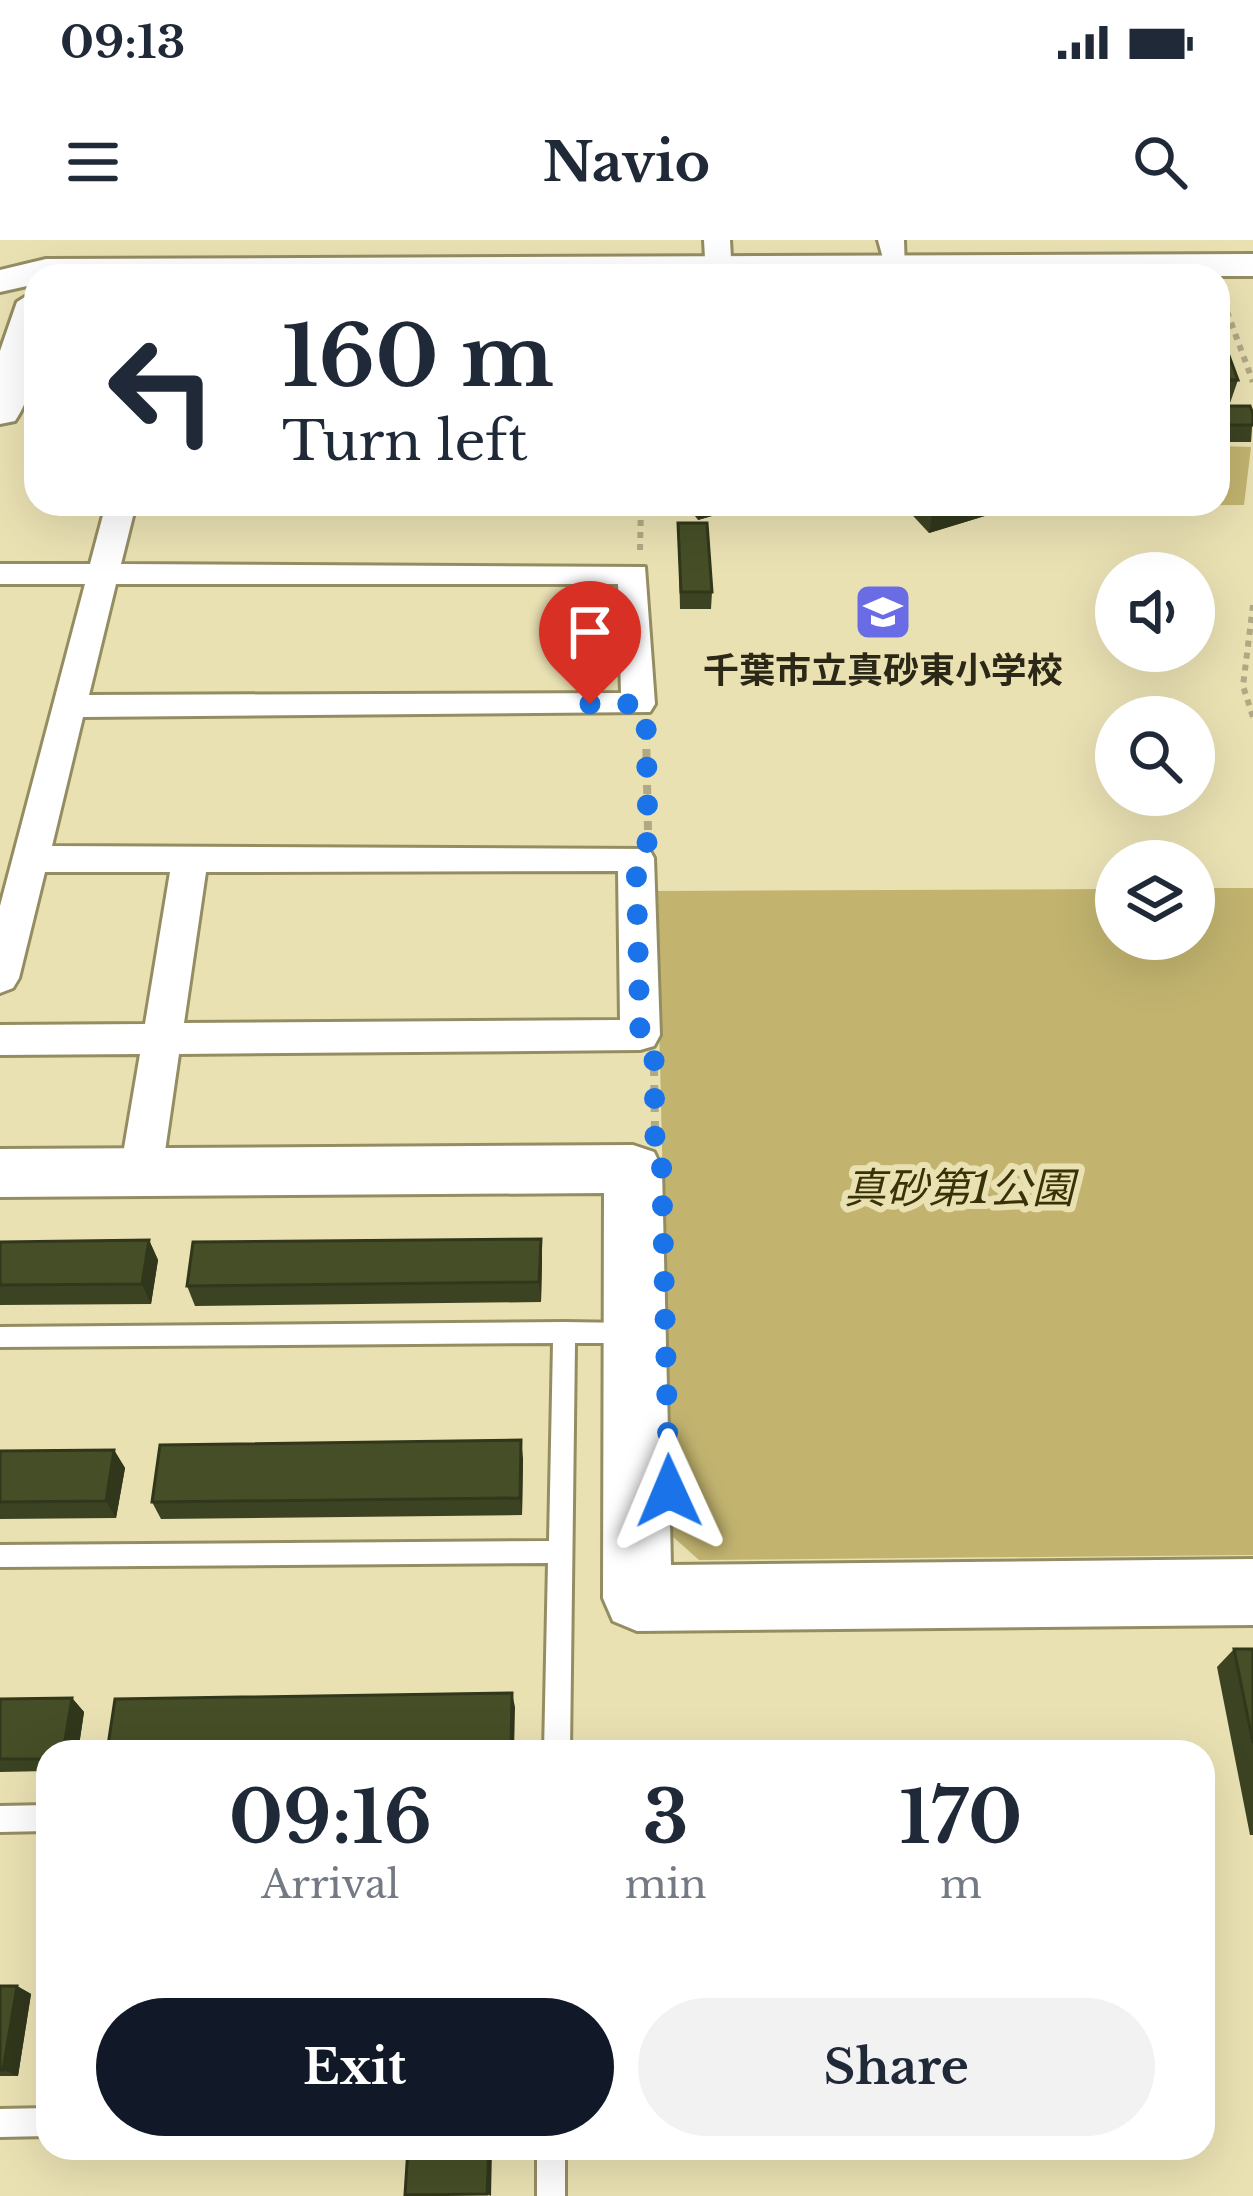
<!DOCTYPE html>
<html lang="en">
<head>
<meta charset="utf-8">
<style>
  :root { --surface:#fff; --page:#f2f2f3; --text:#1f2937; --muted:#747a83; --accent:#111827 }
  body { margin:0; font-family:"Libre Baskerville","Noto Sans JP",serif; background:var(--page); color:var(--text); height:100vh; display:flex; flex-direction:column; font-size:45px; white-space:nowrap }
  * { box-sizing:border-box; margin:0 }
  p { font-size:39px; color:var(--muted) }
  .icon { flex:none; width:66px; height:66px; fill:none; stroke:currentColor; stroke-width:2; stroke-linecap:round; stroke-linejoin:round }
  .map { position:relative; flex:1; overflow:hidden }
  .sheet { position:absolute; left:36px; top:1500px; width:1179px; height:420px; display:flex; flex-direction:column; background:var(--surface); border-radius:36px; box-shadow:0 12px 48px #0002 }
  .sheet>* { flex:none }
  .hud { position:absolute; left:24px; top:24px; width:1206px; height:252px; border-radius:36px; box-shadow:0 12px 48px #0002; background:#fff; color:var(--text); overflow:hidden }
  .buttons { position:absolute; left:1095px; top:312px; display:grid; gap:24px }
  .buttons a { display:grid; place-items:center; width:120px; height:120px; border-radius:50%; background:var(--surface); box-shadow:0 12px 48px #0002; font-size:60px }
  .pin { position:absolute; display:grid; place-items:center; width:102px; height:102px; color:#fff; margin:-123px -51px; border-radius:50% 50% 50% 0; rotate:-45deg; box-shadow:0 0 12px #0007 }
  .pin .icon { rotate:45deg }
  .me { position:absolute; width:132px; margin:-66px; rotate:359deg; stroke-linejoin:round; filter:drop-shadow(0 0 9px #0008) }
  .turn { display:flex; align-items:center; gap:42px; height:252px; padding:0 60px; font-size:54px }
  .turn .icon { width:156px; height:156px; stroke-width:2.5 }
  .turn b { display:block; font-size:84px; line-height:102px }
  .eta { display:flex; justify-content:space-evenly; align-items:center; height:204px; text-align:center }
  .eta b { font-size:72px; font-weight:700; line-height:84px }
  .button { display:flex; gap:24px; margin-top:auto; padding:24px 60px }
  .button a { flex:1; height:138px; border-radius:72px; background:var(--accent); color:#fff; font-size:48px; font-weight:700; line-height:138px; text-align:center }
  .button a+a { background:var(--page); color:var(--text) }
  .status { display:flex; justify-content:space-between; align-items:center; height:84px; padding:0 60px; background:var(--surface); direction:ltr }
  .status svg { height:33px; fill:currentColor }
  header { display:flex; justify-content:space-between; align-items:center; height:156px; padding:0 60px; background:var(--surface); font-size:54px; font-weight:700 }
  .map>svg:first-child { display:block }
  .green { fill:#c2b46f }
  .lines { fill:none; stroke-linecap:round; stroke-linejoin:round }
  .lane-casing { stroke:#958d62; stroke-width:6 }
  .street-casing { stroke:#958d62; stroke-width:6 }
  .secondary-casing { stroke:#958d62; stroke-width:6 }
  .path-far1 { stroke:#b1a984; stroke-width:6; stroke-dasharray:6 6; stroke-linecap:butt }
  .path { stroke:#b1a984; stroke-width:8; stroke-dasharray:9 9; stroke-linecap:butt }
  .lane { fill:#fff; fill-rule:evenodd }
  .street { fill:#fff; fill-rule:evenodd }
  .secondary { fill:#fff; fill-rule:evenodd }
  .wall { fill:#3c4322 }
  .shaded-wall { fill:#31371b }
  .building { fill:#464e27; stroke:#31371b; stroke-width:3 }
  .route { stroke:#1a73e8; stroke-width:21; stroke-dasharray:0 37.8 }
  .labels { text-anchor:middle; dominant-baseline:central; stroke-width:12; stroke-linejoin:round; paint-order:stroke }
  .far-poi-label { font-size:36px; font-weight:bold; fill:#2c2817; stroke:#eae1b3 }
  .park-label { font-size:42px; font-style:italic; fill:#393107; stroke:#eae1b3 }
</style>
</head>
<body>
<div class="status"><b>09:13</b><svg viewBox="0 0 49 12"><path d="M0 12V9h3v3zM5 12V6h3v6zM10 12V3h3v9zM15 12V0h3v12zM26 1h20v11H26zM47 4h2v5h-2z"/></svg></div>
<header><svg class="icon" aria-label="menu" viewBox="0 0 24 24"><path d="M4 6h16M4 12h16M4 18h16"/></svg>Navio<svg class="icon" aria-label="search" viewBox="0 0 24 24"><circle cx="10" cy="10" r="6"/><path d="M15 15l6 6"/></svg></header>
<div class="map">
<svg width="1253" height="1956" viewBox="0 0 1253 1956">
  <rect width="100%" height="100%" fill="#eae1b3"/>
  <path class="green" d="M1218 206 1251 207 1244 265 1097 266 1218 264Z
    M1194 648H1253V1315L699 1320 671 1295 656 651 1116 649V699H1194Z"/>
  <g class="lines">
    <g class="lane-casing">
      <path id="lane" d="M564 1082 628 1083 636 1086 639 1093 636 1100 628 1103H575L570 1512H544L548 1323 0 1327V1305L549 1301 553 1103 0 1107V1087Z
        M48 1565V1591L0 1592V1566Z
        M48 1868V1896L0 1897V1869Z
        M537 1908H565V1956H537Z"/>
    </g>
    <g class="street-casing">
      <path id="street" d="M704 0H730L732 36H706Z
        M878 0H904L905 33H887Z
        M106 264H136L121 324 645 327 655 464 650 472 83 477 52 606 649 609 654 618 660 795 654 806 640 810 179 814 162 932 156 944 141 949 126 944 120 932 140 814 0 815V785L145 784 170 632H45L19 738 13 748 0 753V666L85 344H0V324H90ZM116 344H618L621 453 89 455ZM618 631 620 780 184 783 206 632Z"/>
    </g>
    <g class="secondary-casing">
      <path id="secondary" d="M1253 14V36H36V44L0 52V30L46 19Z
        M36 50C36 94 41 143 15 181L0 184V111L17 62Z
        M633 905 654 912 662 929 671 1325 1253 1319V1385L637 1391 613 1381 603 1358 604 953 0 957V909Z"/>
    </g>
    <path class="path-far1" d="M1218 64 1226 69 1253 142
      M640 310 641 264
      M1253 365 1243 446 1253 477"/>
    <path class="path" d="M646 491 648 590
      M654 827 655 890"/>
    <use href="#lane" class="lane"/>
    <use href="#street" class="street"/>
    <use href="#secondary" class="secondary"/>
  </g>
  <path class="wall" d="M1218 86 1238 140 1229 166 1253 174 1251 202H1218Z
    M686 264H743V267L698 280Z
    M902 264H1024L929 293Z
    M678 283 712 352 711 369H680Z
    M541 999 542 1019 541 1062 195 1066 187 1046Z
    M149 1000 158 1020 151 1064 0 1065V1002Z
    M114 1210 125 1228 116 1278 0 1279V1211Z
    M523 1218 522 1275 161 1279 152 1262Z
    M1234 1409H1253V1595H1250L1217 1427Z
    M72 1458 84 1472 78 1512H48V1531L0 1532V1459Z
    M0 1746H17L31 1754 18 1836H0Z"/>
  <path class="shaded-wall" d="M722 264H743V267L698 280V271Z
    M948 264H1024L929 293 933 269Z
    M541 999 542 1019 541 1062 539 1042Z
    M149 1000 158 1020 151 1064 142 1044Z
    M521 1200 523 1218 522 1275 520 1258Z
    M114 1210 125 1228 116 1278 106 1261Z
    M512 1453 515 1467 514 1512H511Z
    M72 1458 84 1472 78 1512H63Z
    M17 1746 31 1754 18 1836 3 1830Z
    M489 1908H492L491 1956 487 1954Z"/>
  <path class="building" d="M1197 31 1199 36H1065L1064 32Z
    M1218 86 1238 140H1218Z
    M1218 166H1250L1253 174V185H1218Z
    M693 264H722L698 271Z
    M678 283H707L712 352H681Z
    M541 999 539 1042 187 1046 193 1002Z
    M149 1000 142 1044 0 1045V1002Z
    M521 1200 520 1258 152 1262 160 1205Z
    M114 1210 106 1261 0 1262V1211Z
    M1234 1409H1253V1503Z
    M512 1453 511 1511 107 1512 115 1459Z
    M72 1458 63 1512H48V1519H0V1459Z
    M0 1746H17L3 1830H0Z
    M408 1908H489L487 1954 405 1955Z"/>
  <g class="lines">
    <path class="route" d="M590 464H638L646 477 648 601 636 618 640 795 654 812 655 902H661L669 1251"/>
  </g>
  <defs>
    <g id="school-square" transform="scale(3)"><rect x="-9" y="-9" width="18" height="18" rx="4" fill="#696ce5" stroke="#eae1b3"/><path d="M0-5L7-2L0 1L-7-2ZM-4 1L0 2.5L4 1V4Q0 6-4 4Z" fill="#fff"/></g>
  </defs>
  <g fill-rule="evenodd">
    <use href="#school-square" x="883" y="372"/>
  </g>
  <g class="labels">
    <g class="far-poi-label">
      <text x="883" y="430">千葉市立真砂東小学校</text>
    </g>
    <g class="park-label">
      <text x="959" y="948">真砂第1公園</text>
    </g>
  </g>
</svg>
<div class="buttons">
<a><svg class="icon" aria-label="sound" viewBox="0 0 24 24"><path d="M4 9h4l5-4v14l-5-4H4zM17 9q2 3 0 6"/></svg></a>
<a><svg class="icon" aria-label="search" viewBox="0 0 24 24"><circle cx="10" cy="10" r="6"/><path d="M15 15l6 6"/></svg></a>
<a><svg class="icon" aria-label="layers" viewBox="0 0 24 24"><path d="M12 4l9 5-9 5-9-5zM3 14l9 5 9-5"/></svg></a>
</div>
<div class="pin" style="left:590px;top:464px;background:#d93025"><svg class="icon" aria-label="arrive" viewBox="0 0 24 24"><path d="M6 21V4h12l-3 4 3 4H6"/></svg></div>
<svg class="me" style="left:669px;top:1251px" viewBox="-20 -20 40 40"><path d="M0-17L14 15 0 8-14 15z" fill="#1a73e8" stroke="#fff" stroke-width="4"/></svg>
<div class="hud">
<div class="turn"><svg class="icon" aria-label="left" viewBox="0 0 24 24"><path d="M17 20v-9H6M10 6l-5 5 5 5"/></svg><div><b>160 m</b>Turn left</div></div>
</div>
<section class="sheet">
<div class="eta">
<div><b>09:16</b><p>Arrival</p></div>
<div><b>3</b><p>min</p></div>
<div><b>170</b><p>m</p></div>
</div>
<div class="button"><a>Exit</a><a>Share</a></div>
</section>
</div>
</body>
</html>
